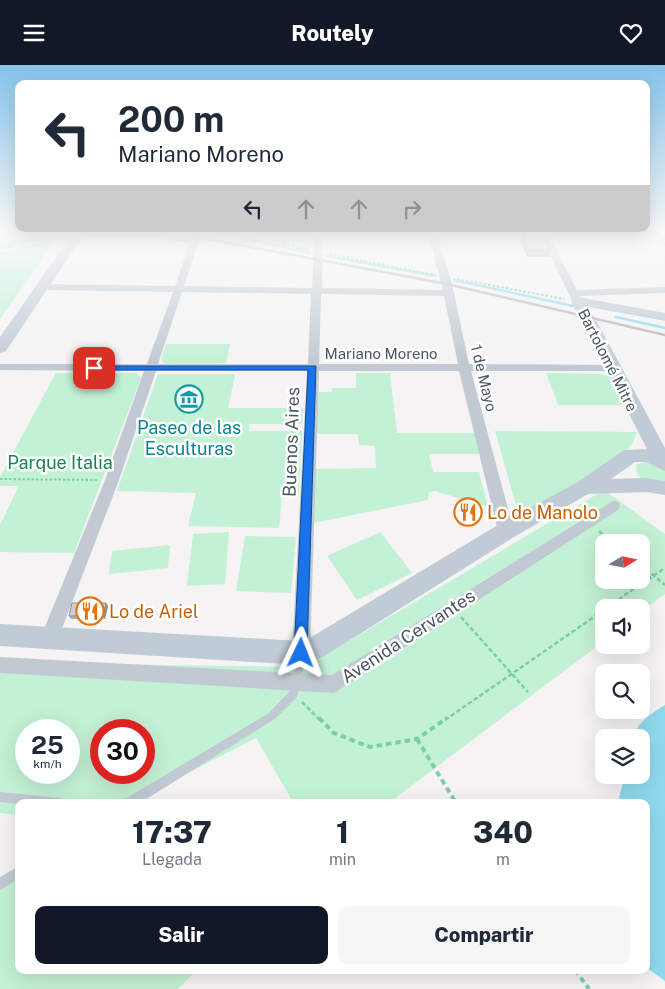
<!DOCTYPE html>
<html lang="es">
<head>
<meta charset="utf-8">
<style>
  :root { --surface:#fff; --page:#f6f6f7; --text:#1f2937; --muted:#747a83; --accent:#111827 }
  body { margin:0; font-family:"Public Sans",sans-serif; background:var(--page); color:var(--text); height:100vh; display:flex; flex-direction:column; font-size:19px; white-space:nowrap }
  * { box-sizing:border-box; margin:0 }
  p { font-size:16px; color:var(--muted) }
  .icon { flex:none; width:28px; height:28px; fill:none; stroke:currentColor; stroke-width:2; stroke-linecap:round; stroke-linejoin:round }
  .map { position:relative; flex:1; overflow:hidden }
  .side { position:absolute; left:15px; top:734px; width:635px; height:175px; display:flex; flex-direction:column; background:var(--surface); border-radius:10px; box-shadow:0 5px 20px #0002 }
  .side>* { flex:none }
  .banner { position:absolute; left:15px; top:15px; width:635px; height:152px; border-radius:10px; box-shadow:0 5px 20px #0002; background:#fff; color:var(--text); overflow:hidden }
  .needle { width:32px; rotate:80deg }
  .tools { position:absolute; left:595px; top:469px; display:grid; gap:10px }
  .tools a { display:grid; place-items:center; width:55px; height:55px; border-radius:10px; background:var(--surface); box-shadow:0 5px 20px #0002; font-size:25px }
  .speed { position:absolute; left:15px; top:654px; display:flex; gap:10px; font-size:25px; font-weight:700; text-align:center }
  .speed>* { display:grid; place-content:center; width:65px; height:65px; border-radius:50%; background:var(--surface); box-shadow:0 5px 20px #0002; line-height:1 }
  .speed small { font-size:12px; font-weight:400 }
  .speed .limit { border:8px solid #d22; background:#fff; color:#111 }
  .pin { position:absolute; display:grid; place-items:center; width:42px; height:42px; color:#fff; margin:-21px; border-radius:10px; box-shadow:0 2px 8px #0006 }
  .me { position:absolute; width:55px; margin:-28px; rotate:2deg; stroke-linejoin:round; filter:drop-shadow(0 0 4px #0008) }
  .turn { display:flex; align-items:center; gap:18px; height:105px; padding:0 20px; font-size:22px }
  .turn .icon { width:65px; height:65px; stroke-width:2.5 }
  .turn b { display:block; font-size:35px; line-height:42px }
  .lanes { display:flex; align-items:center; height:48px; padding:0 20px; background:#0003; justify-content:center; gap:25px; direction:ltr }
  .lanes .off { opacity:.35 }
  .eta { display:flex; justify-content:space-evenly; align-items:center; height:85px; text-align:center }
  .eta b { font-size:30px; font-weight:800; line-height:35px }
  .action { display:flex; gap:10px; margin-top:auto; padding:10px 20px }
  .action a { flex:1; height:58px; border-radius:10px; background:var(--accent); color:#fff; font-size:20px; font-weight:800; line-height:58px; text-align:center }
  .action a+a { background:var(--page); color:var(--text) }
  header { display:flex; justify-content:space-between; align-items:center; height:65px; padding:0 20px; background:var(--accent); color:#fff; font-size:22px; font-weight:800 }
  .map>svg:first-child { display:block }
  .green { fill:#c3f1d5; fill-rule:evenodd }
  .water { fill:#90daee }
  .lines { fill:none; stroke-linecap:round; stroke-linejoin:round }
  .stream { stroke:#90daee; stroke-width:2.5 }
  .path-far2 { stroke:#7ad0a6; stroke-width:2; stroke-dasharray:2.5 2; stroke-linecap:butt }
  .path-far1 { stroke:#7ad0a6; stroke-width:2.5; stroke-dasharray:4.5 2.5; stroke-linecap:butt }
  .path { stroke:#7ad0a6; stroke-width:4; stroke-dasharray:5.5 4; stroke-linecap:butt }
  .lane { fill:#c1cad2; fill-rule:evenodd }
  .street { fill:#c1cad2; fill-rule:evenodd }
  .secondary { fill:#c1cbd6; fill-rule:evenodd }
  .rail { stroke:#b5b8bd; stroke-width:2.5 }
  .wall { fill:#b0b2b7 }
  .shaded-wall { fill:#909195 }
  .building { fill:#cdcfd5; stroke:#909195 }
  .route { fill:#1a73e8; stroke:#114b97 }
  .labels { text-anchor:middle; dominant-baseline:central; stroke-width:5; stroke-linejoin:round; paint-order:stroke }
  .far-street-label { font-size:15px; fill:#4a5661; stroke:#fff }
  .culture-label { font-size:18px; fill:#0d838f; stroke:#fff }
  .street-label { font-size:18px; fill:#4a5661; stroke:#fff }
  .park-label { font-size:18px; fill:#17864f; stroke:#fff }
  .food-label { font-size:18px; fill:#c56008; stroke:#fff; text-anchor:start }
</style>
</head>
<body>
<header><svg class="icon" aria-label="menu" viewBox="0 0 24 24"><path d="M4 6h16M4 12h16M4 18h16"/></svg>Routely<svg class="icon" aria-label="heart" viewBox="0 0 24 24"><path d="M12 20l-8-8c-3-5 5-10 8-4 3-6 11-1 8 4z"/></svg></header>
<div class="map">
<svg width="665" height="924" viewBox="0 0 665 924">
  <rect width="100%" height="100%" fill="#f5f3f3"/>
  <path class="green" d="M57 173 0 254V187Z
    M166 279H230L226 298 167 299 161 296Z
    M56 308H137L141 313 74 488 0 487V460L19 421H0V412Z
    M356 308H390L397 368H475L480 389H429L433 407H479L488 442 435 426 429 427 428 435 313 458 314 404 376 403 375 381 359 380 358 369H315L317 327H332V323H356Z
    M546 308 601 309 609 311 624 340H558Z
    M158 309H235L228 343H303L302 359H249V366H302L299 430H282L279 463 188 461 196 428 117 426Z
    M495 366 637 367 632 379 620 393 519 451Z
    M647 396 665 405V416L642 414 637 409 636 400Z
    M604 425 665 469V529L641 547V542H604V576L390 737H293L256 673 145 730 147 737 19 738V750L0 748V598L305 602ZM604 478H641V515H604ZM26 665H69V708H26ZM101 665H144V708H101Z
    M229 467 225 519 187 521 193 469Z
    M380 467 412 508 357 535 327 491Z
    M245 471 296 472 291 528 236 526Z
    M170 480 168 503 109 509 112 486Z
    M19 813V905H197L178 924H0V825Z"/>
  <path class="water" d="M665 640V916L646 902V738L618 737 625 710H641V672H633C636 659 653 647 665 640Z"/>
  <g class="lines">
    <path class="stream" d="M231 170 310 188
      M326 191 435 211
      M454 215 573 241
      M616 252 665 263"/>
    <path class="path-far2" d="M283 179 309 184
      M329 189 434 210
      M457 214 564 234
      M0 414 98 415"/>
    <path class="path-far1" d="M599 466 613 478
      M641 500 665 520
      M607 542 665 503
      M461 552 528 627
      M302 637 320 655
      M445 655 604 545"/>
    <path class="path" d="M319 653 334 668 370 682 417 674 447 653
      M417 674 456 738
      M575 905 589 924"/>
    <path class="lane" d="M300 588 303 589 304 592C303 607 302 620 296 633L275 654 140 738H124L125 734 269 648 289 627 293 615 296 592 297 589Z
      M0 727 60 733 64 734 65 738H19V739L0 737Z
      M19 801V814L0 825V812Z"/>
    <path class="street" d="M75 168H164L192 173 194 168H202L184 221 312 223 315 171H217L213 168H570L566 171H549L577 225 665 222V228L580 231 581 237H573L540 171H438L452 219 469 299 611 300 617 303 611 306H471L514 466 511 470H501L498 466 459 306H319L310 588 307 594 301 596 295 594 292 588 307 306H156L119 415 58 574 55 580 49 582 43 580 40 574 105 415 144 306 0 305V299H147L173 227 42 225 37 222 42 219 175 221 190 178 160 173H78L75 172ZM323 171H429L443 225 322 223ZM182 227 311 229 308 299H158ZM321 229 444 231 458 299H319Z
      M653 168H662L665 172V181Z
      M613 436 618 437 620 441 618 445 334 628 0 608V592L332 610Z"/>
    <path class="secondary" d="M40 168H85L6 286 0 288V272L69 174 44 175 0 185V177Z
      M578 232 665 248V256L589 242 665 383V406L646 397H635L611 414 646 413 665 416V430L647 427 588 429 514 472 323 592 301 600 0 581V559L301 576 308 574 498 460 578 417 624 385 647 384 571 236Z"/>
    <path class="rail" d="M176 168 447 219 665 270"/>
  </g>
  <path class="wall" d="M523 169 551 185 549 192H527L521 176Z
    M106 538 108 541 105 554H71L69 551Z"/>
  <path class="shaded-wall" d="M106 538 108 541 105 554 103 550Z"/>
  <path class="building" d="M523 169H543L551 185H529Z
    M72 538H106L103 550 69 551Z"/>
  <linearGradient id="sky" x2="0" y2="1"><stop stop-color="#85c3ea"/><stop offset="0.56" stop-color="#fafafa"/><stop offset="1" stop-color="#fafafa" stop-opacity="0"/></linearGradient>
  <rect width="665" height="298" fill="url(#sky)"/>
  <path class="route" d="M90 301H316L307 588 306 592 301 594 296 592 294 588 308 305H94L89 303Z"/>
  <defs>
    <g id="museum-ring" transform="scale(1.4375)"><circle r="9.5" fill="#fff" stroke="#0f9aa8" stroke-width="1.5"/><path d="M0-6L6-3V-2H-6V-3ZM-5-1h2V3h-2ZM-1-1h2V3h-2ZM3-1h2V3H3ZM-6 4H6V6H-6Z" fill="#0f9aa8"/></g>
    <g id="restaurant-ring" transform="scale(1.4375)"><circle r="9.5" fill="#fff" stroke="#e8710a" stroke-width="1.5"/><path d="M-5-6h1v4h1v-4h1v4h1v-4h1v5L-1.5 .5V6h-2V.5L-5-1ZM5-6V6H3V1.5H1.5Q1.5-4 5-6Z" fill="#e8710a"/></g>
  </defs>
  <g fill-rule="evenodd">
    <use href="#museum-ring" x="189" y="334"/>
    <use href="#restaurant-ring" x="468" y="447"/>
    <use href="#restaurant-ring" x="90" y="546"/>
  </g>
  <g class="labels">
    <g class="far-street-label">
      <text x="381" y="288">Mariano Moreno</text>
      <text transform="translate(608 295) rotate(63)">Bartolomé Mitre</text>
      <text transform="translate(484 313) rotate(76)">1 de Mayo</text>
    </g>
    <g class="culture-label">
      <text x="189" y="362">Paseo de las<tspan x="189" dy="21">Esculturas</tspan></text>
    </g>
    <g class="street-label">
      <text transform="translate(291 377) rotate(-88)">Buenos Aires</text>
      <text transform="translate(408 571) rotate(-33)">Avenida Cervantes</text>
    </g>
    <g class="park-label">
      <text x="60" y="397">Parque Italia</text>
    </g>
    <g class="food-label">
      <text x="487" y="447">Lo de Manolo</text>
      <text x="109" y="546">Lo de Ariel</text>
    </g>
  </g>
</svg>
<div class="tools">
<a><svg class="needle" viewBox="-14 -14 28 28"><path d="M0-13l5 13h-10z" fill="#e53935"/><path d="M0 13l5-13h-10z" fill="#747a83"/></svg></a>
<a><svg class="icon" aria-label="sound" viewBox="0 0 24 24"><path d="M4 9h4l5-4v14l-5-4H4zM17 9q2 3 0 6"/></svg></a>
<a><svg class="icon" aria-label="search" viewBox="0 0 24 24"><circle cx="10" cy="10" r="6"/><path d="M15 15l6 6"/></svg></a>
<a><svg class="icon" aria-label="layers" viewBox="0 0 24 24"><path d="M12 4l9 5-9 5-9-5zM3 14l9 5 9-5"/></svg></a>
</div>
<div class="speed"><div>25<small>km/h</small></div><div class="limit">30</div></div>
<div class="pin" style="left:94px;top:303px;background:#d93025"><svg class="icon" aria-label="arrive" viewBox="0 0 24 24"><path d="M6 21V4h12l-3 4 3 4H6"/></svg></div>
<svg class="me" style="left:301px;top:588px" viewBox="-20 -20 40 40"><path d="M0-17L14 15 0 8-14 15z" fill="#1a73e8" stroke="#fff" stroke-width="4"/></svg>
<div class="banner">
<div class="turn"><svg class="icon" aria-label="left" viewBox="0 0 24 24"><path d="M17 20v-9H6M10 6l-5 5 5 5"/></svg><div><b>200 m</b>Mariano Moreno</div></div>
<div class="lanes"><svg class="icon" aria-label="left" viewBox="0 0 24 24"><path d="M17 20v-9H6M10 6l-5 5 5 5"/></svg><svg class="icon off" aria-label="ahead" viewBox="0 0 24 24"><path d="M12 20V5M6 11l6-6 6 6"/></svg><svg class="icon off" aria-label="ahead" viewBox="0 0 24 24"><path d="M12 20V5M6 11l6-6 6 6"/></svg><svg class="icon off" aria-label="right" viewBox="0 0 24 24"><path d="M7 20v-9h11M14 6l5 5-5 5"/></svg></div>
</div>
<section class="side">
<div class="eta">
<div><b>17:37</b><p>Llegada</p></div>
<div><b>1</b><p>min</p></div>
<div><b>340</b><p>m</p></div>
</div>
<div class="action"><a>Salir</a><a>Compartir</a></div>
</section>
</div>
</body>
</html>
